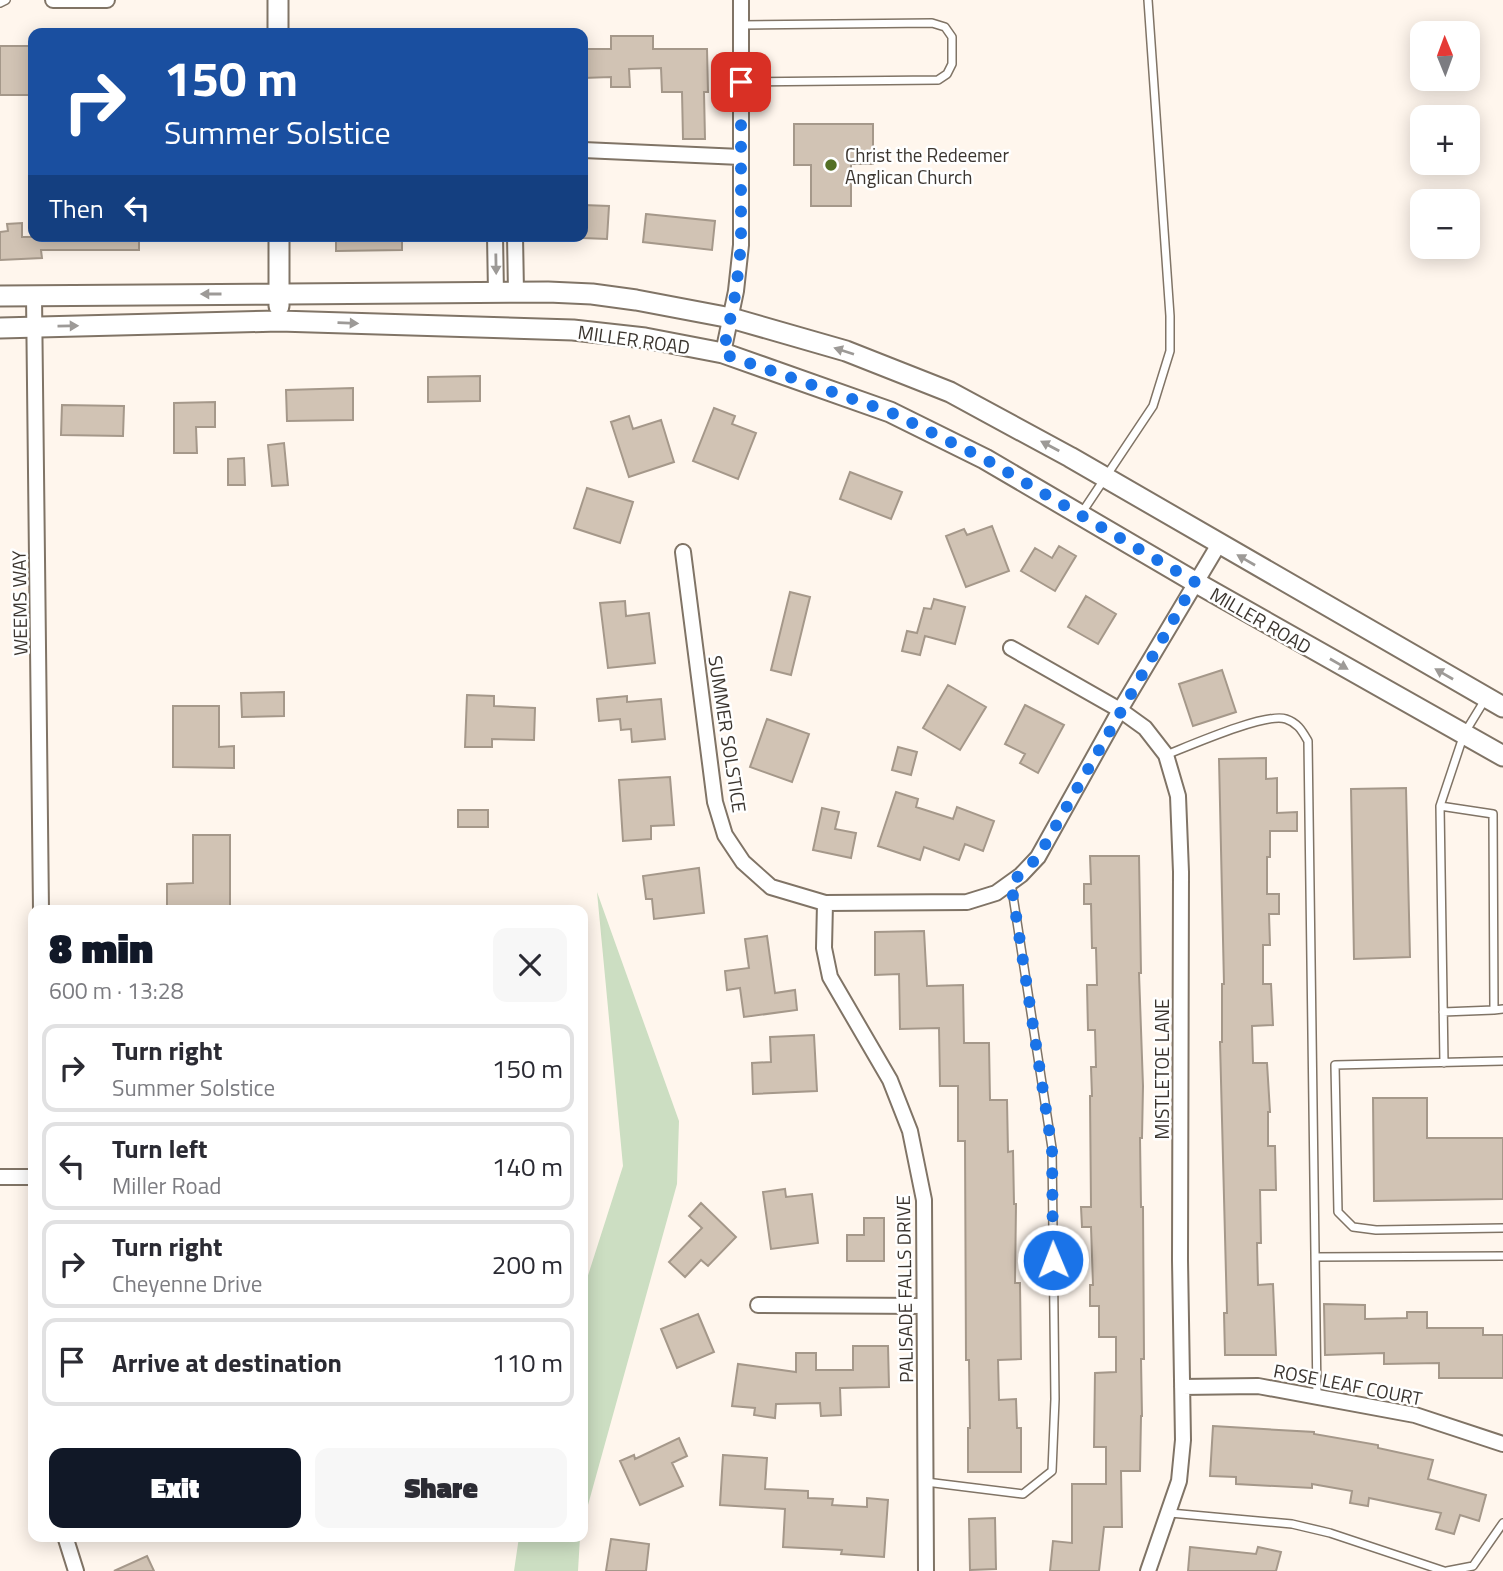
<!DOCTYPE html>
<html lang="en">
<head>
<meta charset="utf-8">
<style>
  :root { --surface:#fff; --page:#f7f7f7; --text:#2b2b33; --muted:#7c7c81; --line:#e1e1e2; --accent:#111827 }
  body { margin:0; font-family:"Titillium Web",sans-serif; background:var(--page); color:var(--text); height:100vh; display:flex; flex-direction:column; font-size:26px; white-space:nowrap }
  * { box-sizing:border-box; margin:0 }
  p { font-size:23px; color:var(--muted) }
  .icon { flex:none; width:38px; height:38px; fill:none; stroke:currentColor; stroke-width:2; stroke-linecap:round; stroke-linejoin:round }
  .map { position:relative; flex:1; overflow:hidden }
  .panel { position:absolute; left:28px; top:905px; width:560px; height:637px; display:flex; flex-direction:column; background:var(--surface); border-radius:14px; box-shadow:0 4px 18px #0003 }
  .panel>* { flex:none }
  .hud { position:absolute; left:28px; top:28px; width:560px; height:214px; border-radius:14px; box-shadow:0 4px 18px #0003; background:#1a4fa0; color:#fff; overflow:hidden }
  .needle { width:46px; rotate:359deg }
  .controls { position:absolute; left:1410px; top:21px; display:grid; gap:14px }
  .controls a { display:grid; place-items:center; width:70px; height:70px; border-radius:14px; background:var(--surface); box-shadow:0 4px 18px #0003; font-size:35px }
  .pin { position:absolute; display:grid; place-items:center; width:60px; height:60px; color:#fff; margin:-30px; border-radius:14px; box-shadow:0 4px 10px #0006 }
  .me { position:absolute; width:77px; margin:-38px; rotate:359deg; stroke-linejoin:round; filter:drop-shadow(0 0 5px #0008) }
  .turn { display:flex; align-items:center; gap:24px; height:147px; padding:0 21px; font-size:32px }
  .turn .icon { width:91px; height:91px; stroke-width:2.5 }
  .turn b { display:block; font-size:49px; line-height:60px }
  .then { display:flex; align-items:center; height:66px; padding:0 21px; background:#0003; gap:14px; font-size:26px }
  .round { display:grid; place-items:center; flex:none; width:74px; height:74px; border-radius:14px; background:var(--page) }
  .summary { display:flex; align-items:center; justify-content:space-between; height:119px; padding:0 21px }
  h1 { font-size:42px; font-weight:800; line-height:52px; color:var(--accent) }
  .button { display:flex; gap:14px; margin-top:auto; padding:14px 21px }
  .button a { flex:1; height:80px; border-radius:14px; background:var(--accent); color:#fff; font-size:28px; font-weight:800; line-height:80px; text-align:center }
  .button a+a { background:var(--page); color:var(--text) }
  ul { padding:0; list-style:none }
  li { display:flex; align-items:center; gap:21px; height:88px; margin:0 14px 10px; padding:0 7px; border:4px solid var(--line); border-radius:14px }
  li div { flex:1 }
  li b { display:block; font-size:26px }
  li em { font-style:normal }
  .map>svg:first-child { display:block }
  .green { fill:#ccdec2 }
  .building { fill:#d1c3b4; stroke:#a5988a; stroke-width:2 }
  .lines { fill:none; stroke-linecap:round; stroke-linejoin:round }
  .lane-casing { stroke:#807466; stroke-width:10 }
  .street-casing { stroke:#807466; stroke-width:18 }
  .secondary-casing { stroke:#807466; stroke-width:23 }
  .lane { stroke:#fff; stroke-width:7 }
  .street { stroke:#fff; stroke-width:14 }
  .secondary { stroke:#fff; stroke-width:19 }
  .oneway { fill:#9d9a97 }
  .route { stroke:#1a73e8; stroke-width:12; stroke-dasharray:0 21.6 }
  .poi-dot { fill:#537024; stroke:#fff; stroke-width:2.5 }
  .labels { text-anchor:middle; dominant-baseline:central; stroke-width:5; stroke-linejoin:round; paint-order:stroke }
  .poi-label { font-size:19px; fill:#3b352f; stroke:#fff; text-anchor:start }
  .street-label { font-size:19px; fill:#3b352f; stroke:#fff }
</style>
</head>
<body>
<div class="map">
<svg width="1503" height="1571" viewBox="0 0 1503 1571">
  <rect width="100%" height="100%" fill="#fff6ed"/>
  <path class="green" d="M597 892 679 1121 677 1184 583 1523V1291L623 1166Z
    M519 1537H580L578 1571H514Z"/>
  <path class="building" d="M611 36H653V49H707L708 92H704L705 139H683L682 92H662L661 68 629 69 630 87H611V77L583 78V49H611Z
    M0 46H33V95H0Z
    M794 124H873V164H851V206H811V165H794Z
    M583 205 609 206 607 239 583 238Z
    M646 214 715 221 712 250 643 242Z
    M22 223V237L139 236V250H41L42 258 0 260V232L8 231 7 224Z
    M336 236H402V250L336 251Z
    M480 376V401L428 402V377Z
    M353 388V420L287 421 286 390Z
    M215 402V427H196L197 453H174V403Z
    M62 405 124 406 123 436 61 435Z
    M714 408 735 416 732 424 756 433 738 479 693 461Z
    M629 416 633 429 661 420 674 462 629 477 611 422Z
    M284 443 288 485 272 486 268 445Z
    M244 458 245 485H228V459Z
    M850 472 902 492 891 519 840 499Z
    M587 488 633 502 620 543 574 528Z
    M992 526 1009 571 966 587 946 536 964 529 967 535Z
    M1059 546 1076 556 1055 591 1021 571 1035 548 1052 558Z
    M790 592 810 597 791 675 771 670Z
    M1086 596 1116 614 1098 644 1068 627Z
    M934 599 965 607 955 644 925 636 920 655 902 651 907 631 917 633 924 608 931 609Z
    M625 601 626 616 649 613 655 663 608 668 600 603Z
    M1222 670 1236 712 1193 726 1179 684Z
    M948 685 986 707 960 750 923 728Z
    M284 692V716L242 717 241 693Z
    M467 695 494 696V706L535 708 534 740 492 739V747H465Z
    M627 696V702L661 699 665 739 632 742 631 729 621 730 620 719 599 721 597 699Z
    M1025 705 1064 725 1038 773 1020 763 1025 754 1005 744Z
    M173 706H219V747L234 746V768L173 767Z
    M767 719 809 734 792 782 750 767Z
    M898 747 917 752 911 775 892 770Z
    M1266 758V779L1277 778V813L1297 812V831H1270V857H1267V894H1279V914H1269L1270 945H1263V984H1271L1273 1025 1252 1026 1253 1063H1267L1270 1112H1268V1146H1275L1276 1190H1260L1261 1243H1257L1258 1285 1273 1284 1276 1355H1225L1224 1313H1227L1220 1042H1222V984H1224L1219 759Z
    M670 777 674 825 651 826V839L623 841 619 780Z
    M1406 788 1410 957 1354 959 1351 789Z
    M896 792 918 799 916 807 953 819 957 807 994 821 983 851 965 844 959 860 924 847 920 860 878 846Z
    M822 808 839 812 835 829 856 833 851 858 813 850Z
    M458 810H488V827H458Z
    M193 835H230V910H167V884L193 883Z
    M1090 856H1139L1141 973H1139L1143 1086 1142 1138H1140L1141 1207H1143L1144 1359H1141L1142 1416H1141L1140 1471H1121L1122 1527H1104L1099 1571H1050L1053 1541 1072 1543V1484H1106V1447H1094L1095 1373 1116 1372V1337H1099V1306H1090V1285H1093L1091 1227H1082L1081 1207H1091L1090 1096H1092L1091 1067H1096L1095 1030H1088L1087 985H1097L1096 948H1092L1091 904H1084V884H1091Z
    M699 868 704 913 654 919 652 899H646L643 876Z
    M924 931 927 986 963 985 964 1043H989L990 1100H1007L1008 1152 1013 1151 1014 1204H1016L1015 1283H1020L1021 1359 998 1360 999 1400 1016 1399 1017 1428H1021V1472H968V1428H970L969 1360H966L965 1141H958V1086H940L939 1028 900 1029 899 974 875 975V932Z
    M767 936 775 993 795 990 797 1010 744 1017 740 988 727 990 725 971 749 968 745 939Z
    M814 1035 817 1091 753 1094 752 1063 771 1062 770 1037Z
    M1373 1098H1427V1138H1503V1199L1374 1201Z
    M785 1189 786 1197 812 1194 818 1243 771 1249 763 1192Z
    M701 1203 736 1237 708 1266 701 1260 685 1277 669 1262 702 1228 689 1216Z
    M864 1218H884V1261H847V1235H864Z
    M1324 1304 1365 1305V1319L1407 1318V1312H1427V1328H1483V1335H1503V1378H1439V1363L1384 1364V1353L1325 1355Z
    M698 1314 714 1352 677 1368 661 1329Z
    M853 1346H888L889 1387 840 1388 841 1415 821 1416 820 1403 776 1404 775 1418 754 1415 755 1408 732 1406 738 1364 796 1372V1353H816V1370H853Z
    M1213 1426 1314 1432V1434L1378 1445V1448L1433 1460 1428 1479 1486 1495 1479 1521 1460 1515 1454 1534 1436 1529 1441 1513 1369 1498 1368 1506 1350 1503 1352 1491 1312 1484V1488L1236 1484V1477L1210 1476Z
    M679 1438 687 1456 672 1463 683 1486 640 1505 620 1461 634 1455 635 1459Z
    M723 1455 767 1458 765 1489 808 1491V1498L833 1499 832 1505 867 1507V1498L888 1500 884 1557 841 1554 842 1550 783 1547 785 1509 720 1505Z
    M995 1518 996 1569 970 1570 969 1519Z
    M611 1539 649 1544 646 1571H606Z
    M1190 1547 1256 1554 1258 1547 1281 1552 1276 1571H1188Z
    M147 1556 154 1571H114Z"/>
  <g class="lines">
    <g class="lane-casing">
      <path id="lane" d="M0 3 6 0
        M741 25 932 23 945 27 952 37V64L947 74 938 80 741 82
        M1081 514 1153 406 1170 351V316L1148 0
        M1166 755C1189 746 1266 712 1286 719 1298 723 1302 731 1308 741L1317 1398
        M1440 806 1493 814 1494 1010 1503 1009
        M1443 1012 1494 1010
        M1503 1061 1335 1065 1338 1212 1353 1227 1376 1230 1503 1228
        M1444 1063 1440 806 1464 734 1486 698
        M1315 1257 1503 1256
        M926 1482 1023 1494 1052 1471 1055 1399 1052 1148 1011 883
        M1170 1513 1292 1524 1330 1533 1444 1571
        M1447 1571 1473 1566 1503 1523"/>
    </g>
    <g class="street-casing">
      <path id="street" d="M53 0H107
        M583 150 741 157
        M495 236 496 293
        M515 236 516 292
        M34 296 41 910
        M723 353 736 291 741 245V0
        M683 552 715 802 725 835 743 862 771 887 825 903 967 902 996 893 1021 875 1038 857 1120 710 1219 544
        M1011 648 1120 710 1145 728 1166 755 1178 796 1181 872 1180 1260 1183 1440 1179 1481 1148 1571
        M825 903 824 948 830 977 890 1080 910 1131 924 1200 926 1571
        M0 1177H33
        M758 1305 924 1306
        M1182 1387 1258 1386 1415 1415 1503 1444
        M65 1536 76 1571"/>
    </g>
    <g class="secondary-casing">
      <path id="secondary" d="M278 0V33
        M279 236V306
        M0 296 548 292 592 294 636 300 731 318 846 351 950 392 1070 457 1503 707
        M0 328 279 321 573 330 645 338 723 353 890 412 985 459 1195 582 1503 756"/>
    </g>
    <use href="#lane" class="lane"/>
    <use href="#street" class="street"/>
    <use href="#secondary" class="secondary"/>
  </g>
  <defs><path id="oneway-solid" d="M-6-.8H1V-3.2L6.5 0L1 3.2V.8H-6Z" transform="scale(1.75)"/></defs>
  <g class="oneway">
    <use href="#oneway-solid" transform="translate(496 264) rotate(89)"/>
    <use href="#oneway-solid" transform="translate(211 294) rotate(180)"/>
    <use href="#oneway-solid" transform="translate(348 323) rotate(2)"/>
    <use href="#oneway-solid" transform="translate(68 326) rotate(-1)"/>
    <use href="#oneway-solid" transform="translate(844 351) rotate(-162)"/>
    <use href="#oneway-solid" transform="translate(1050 446) rotate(-152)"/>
    <use href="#oneway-solid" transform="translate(1246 560) rotate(-150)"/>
    <use href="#oneway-solid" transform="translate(1339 664) rotate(30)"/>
    <use href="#oneway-solid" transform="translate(1444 674) rotate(-150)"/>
  </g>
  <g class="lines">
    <path class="route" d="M741 82V245L736 291 723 354 890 412 985 459 1195 582 1038 857 1011 883 1052 1149 1053 1260"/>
  </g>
  <circle class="poi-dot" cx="831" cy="165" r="7"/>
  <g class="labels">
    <g class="poi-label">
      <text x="845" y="154">Christ the Redeemer<tspan x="845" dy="22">Anglican Church</tspan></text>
    </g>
    <g class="street-label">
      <text transform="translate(634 339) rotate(8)">MILLER ROAD</text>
      <text transform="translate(19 603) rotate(-91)">WEEMS WAY</text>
      <text transform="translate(1261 620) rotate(30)">MILLER ROAD</text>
      <text transform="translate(728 734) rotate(81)">SUMMER SOLSTICE</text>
      <text transform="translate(1161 1069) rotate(-90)">MISTLETOE LANE</text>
      <text transform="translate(904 1289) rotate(-91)">PALISADE FALLS DRIVE</text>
      <text transform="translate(1348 1384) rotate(11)">ROSE LEAF COURT</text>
    </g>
  </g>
</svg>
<div class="controls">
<a><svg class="needle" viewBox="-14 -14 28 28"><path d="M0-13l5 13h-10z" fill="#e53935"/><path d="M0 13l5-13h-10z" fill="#7c7c81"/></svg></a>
<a>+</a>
<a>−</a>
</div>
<div class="pin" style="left:741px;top:82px;background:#d93025"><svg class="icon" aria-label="arrive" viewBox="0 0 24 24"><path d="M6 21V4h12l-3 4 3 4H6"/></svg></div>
<svg class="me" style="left:1053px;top:1260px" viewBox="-20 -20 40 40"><circle r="17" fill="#1a73e8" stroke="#fff" stroke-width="3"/><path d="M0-11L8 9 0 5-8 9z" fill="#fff"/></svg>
<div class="hud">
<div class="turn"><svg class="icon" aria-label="right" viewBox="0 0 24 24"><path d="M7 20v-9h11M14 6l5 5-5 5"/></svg><div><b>150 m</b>Summer Solstice</div></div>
<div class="then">Then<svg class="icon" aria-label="left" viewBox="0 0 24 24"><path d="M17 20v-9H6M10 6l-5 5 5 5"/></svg></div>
</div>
<section class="panel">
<div class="summary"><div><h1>8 min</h1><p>600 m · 13:28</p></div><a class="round"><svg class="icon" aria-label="close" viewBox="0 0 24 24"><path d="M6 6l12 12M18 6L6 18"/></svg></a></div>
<ul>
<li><svg class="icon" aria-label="right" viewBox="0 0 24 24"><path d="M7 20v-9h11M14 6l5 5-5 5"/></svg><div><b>Turn right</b><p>Summer Solstice</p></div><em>150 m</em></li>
<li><svg class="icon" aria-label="left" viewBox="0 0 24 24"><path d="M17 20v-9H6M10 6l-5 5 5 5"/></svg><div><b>Turn left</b><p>Miller Road</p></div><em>140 m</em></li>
<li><svg class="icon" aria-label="right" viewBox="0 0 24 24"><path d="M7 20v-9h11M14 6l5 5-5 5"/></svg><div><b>Turn right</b><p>Cheyenne Drive</p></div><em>200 m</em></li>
<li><svg class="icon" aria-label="arrive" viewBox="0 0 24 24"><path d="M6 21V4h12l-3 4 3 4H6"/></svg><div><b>Arrive at destination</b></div><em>110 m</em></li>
</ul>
<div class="button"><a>Exit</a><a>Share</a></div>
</section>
</div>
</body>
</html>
